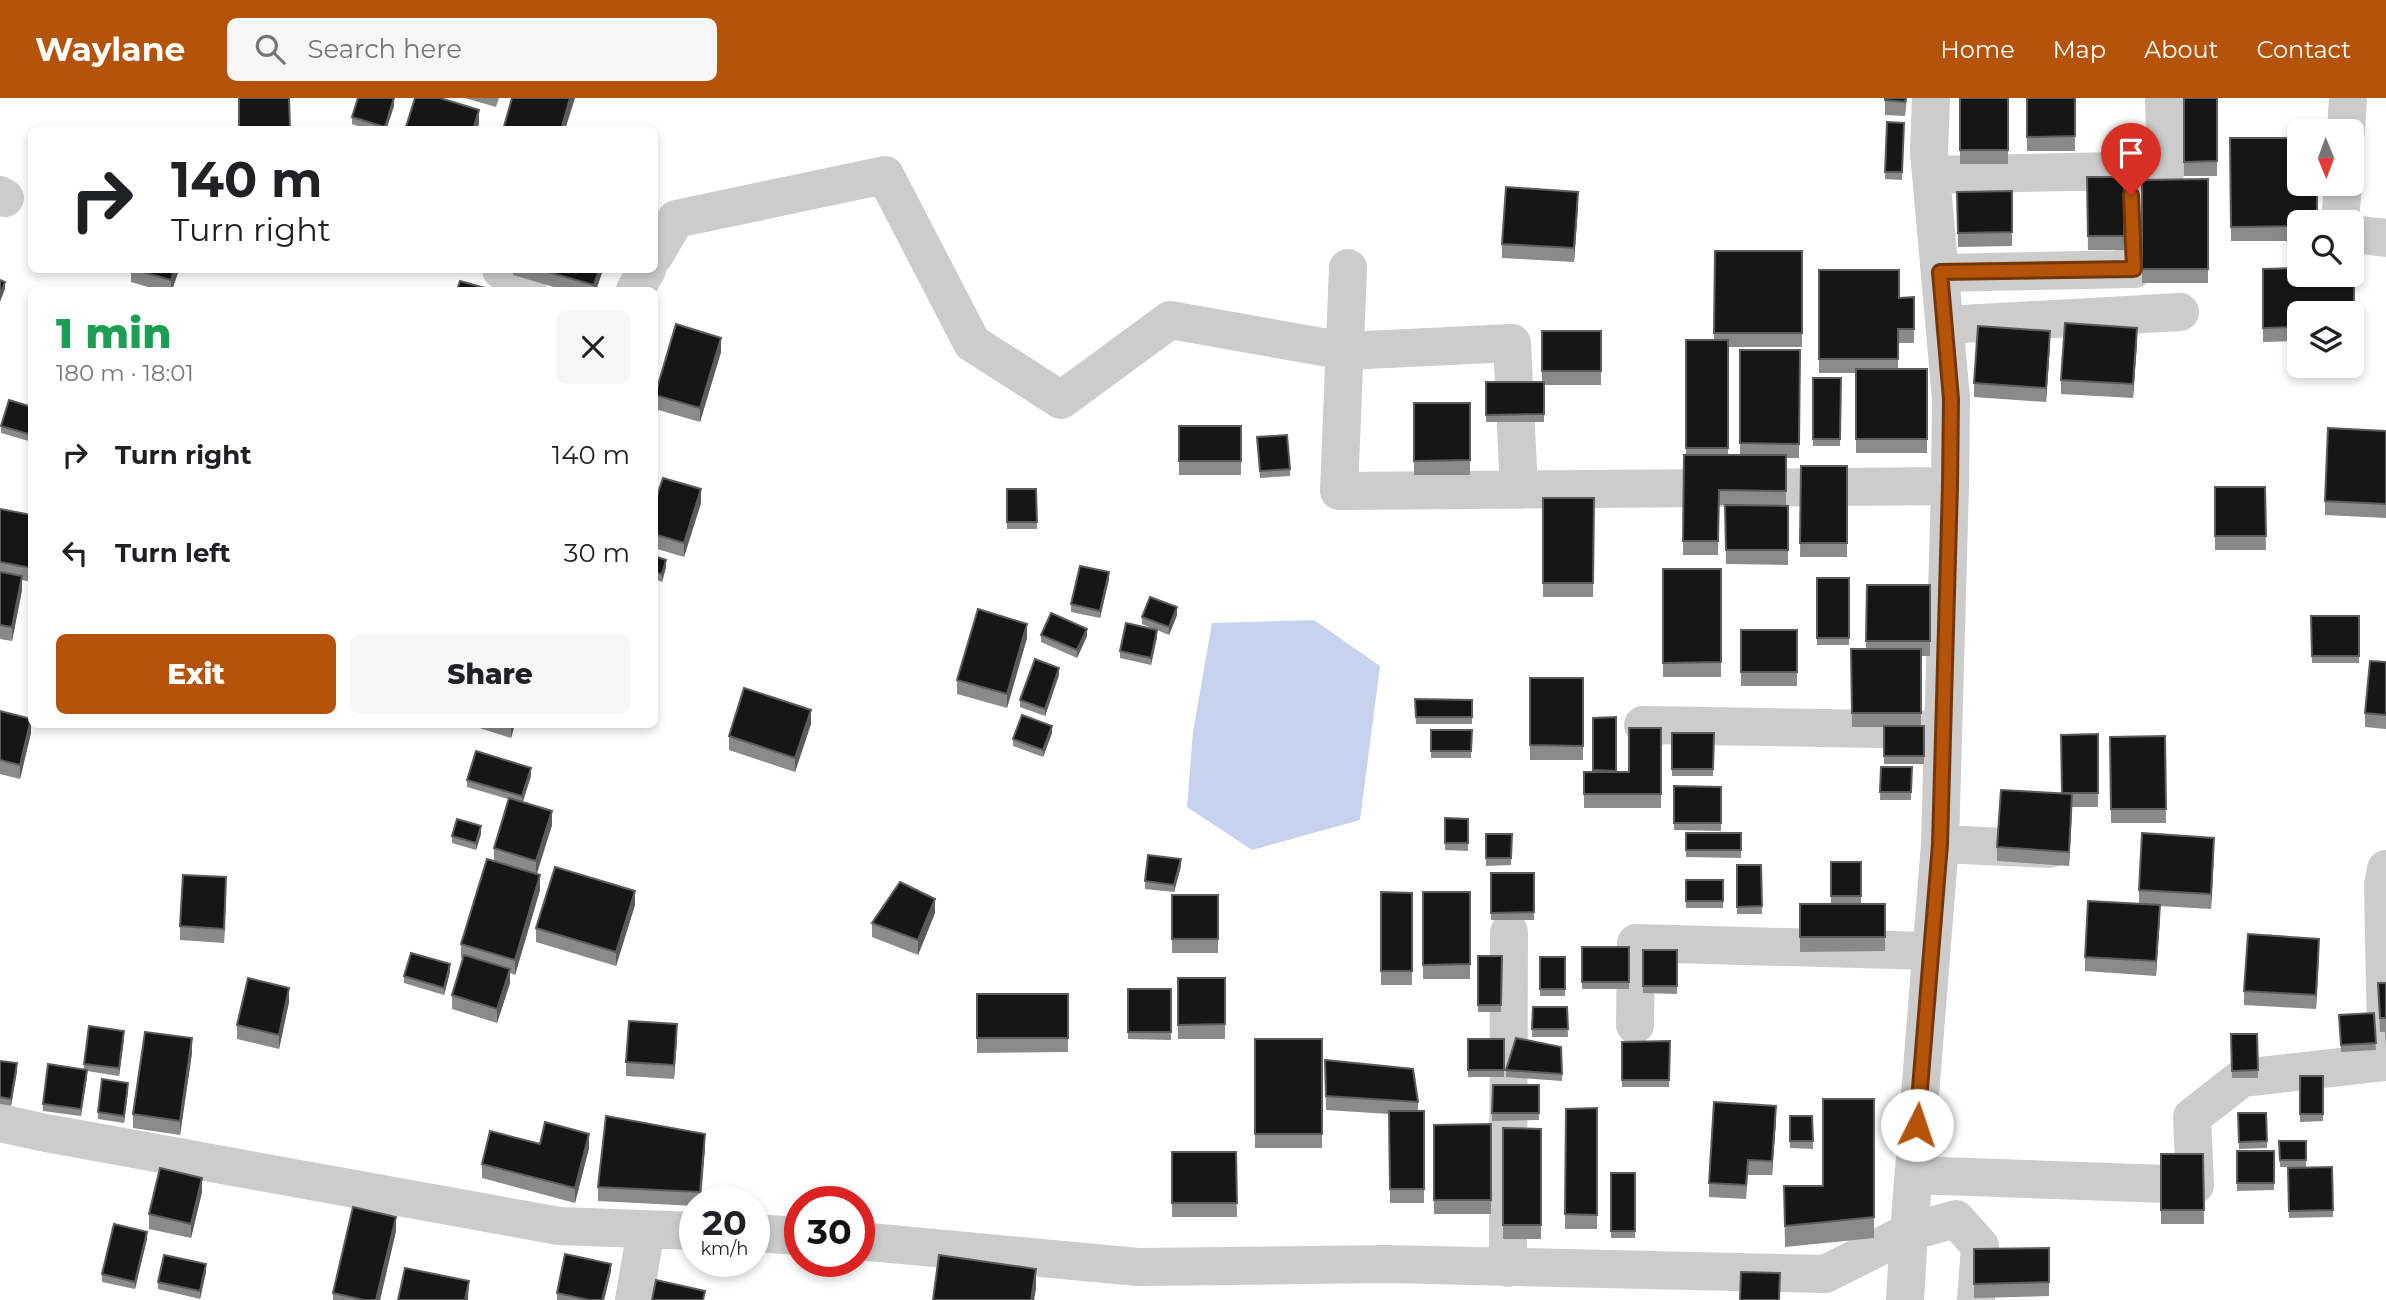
<!DOCTYPE html>
<html lang="en">
<head>
<meta charset="utf-8">
<style>
  :root { --surface:#fff; --page:#f6f6f6; --text:#202124; --muted:#757577; --accent:#b45309 }
  body { margin:0; font-family:Montserrat,sans-serif; background:var(--page); color:var(--text); height:100vh; display:flex; flex-direction:column; font-size:26px; white-space:nowrap }
  * { box-sizing:border-box; margin:0 }
  p { font-size:23px; color:var(--muted) }
  .icon { flex:none; width:38px; height:38px; fill:none; stroke:currentColor; stroke-width:2; stroke-linecap:round; stroke-linejoin:round }
  .map { position:relative; flex:1; overflow:hidden }
  .drawer { position:absolute; left:28px; top:189px; width:630px; height:441px; display:flex; flex-direction:column; background:var(--surface); border-radius:10px; box-shadow:0 4px 10px #0003 }
  .drawer>* { flex:none }
  .guide { position:absolute; left:28px; top:28px; width:630px; height:147px; border-radius:10px; box-shadow:0 4px 10px #0003; background:#fff; color:var(--text); overflow:hidden }
  .needle { width:46px; rotate:179deg }
  .controls { position:absolute; left:2287px; top:21px; display:grid; gap:14px }
  .controls a { display:grid; place-items:center; width:77px; height:77px; border-radius:10px; background:var(--surface); box-shadow:0 4px 10px #0003; font-size:35px }
  .speed { position:absolute; left:679px; top:1088px; display:flex; gap:14px; font-size:35px; font-weight:700; text-align:center }
  .speed>* { display:grid; place-content:center; width:91px; height:91px; border-radius:50%; background:var(--surface); box-shadow:0 4px 10px #0003; line-height:1 }
  .speed small { font-size:18px; font-weight:400 }
  .speed .limit { border:10px solid #d22; background:#fff; color:#111 }
  .pin { position:absolute; display:grid; place-items:center; width:60px; height:60px; color:#fff; margin:-72px -30px; border-radius:50% 50% 50% 0; rotate:-45deg; box-shadow:0 0 7px #0007 }
  .pin .icon { rotate:45deg }
  .me { position:absolute; width:77px; margin:-38px; rotate:4deg; stroke-linejoin:round; filter:drop-shadow(0 0 5px #0008) }
  .turn { display:flex; align-items:center; gap:24px; height:147px; padding:0 28px; font-size:32px }
  .turn .icon { width:91px; height:91px; stroke-width:2.5 }
  .turn b { display:block; font-size:49px; line-height:60px }
  .round { display:grid; place-items:center; flex:none; width:74px; height:74px; border-radius:10px; background:var(--page) }
  .summary { display:flex; align-items:center; justify-content:space-between; height:119px; padding:0 28px }
  h1 { font-size:42px; font-weight:800; line-height:52px; color:#1e9e55 }
  .primary-button { display:flex; gap:14px; margin-top:auto; padding:14px 28px }
  .primary-button a { flex:1; height:80px; border-radius:10px; background:var(--accent); color:#fff; font-size:28px; font-weight:800; line-height:80px; text-align:center }
  .primary-button a+a { background:var(--page); color:var(--text) }
  ul { padding:0; list-style:none }
  li { display:flex; align-items:center; gap:21px; height:98px; padding:0 28px }
  li div { flex:1 }
  li b { display:block; font-size:26px }
  li em { font-style:normal }
  header { display:flex; align-items:center; gap:42px; box-sizing:border-box; height:98px; padding:0 35px; background:var(--accent); color:#fff }
  header strong { font-size:33px }
  nav { display:flex; gap:38px; margin-inline-start:auto; font-size:24px }
  .search { width:490px; height:63px; background:var(--page); display:flex; align-items:center; gap:18px; box-sizing:border-box; padding:0 24px; border-radius:10px; color:var(--muted); font-size:26px }
  .map>svg:first-child { display:block }
  .water { fill:#c7d3ee }
  .lines { fill:none; stroke-linecap:round; stroke-linejoin:round }
  .minor { stroke:#ccc; stroke-width:38 }
  .wall { fill:#8a8a8a }
  .shaded-wall { fill:#5c5c5c }
  .building { fill:#161616; stroke:#5c5c5c; stroke-width:2 }
  .route-casing { stroke:#753606; stroke-width:18 }
  .route { stroke:#b45309; stroke-width:12 }
</style>
</head>
<body>
<header>
<strong>Waylane</strong>
<div class="search"><svg class="icon" aria-label="search" viewBox="0 0 24 24"><circle cx="10" cy="10" r="6"/><path d="M15 15l6 6"/></svg>Search here</div>
<nav><a>Home</a><a>Map</a><a>About</a><a>Contact</a></nav>
</header>
<div class="map">
<svg width="2386" height="1202" viewBox="0 0 2386 1202">
  <rect width="100%" height="100%" fill="#fff"/>
  <path class="water" d="M1314 522 1380 568 1360 722 1252 752 1187 709 1193 634 1212 525Z"/>
  <g class="lines">
    <path class="minor" d="M2346 33 2348 0
      M1931 77 2166 72 2164 0
      M0 97 5 100
      M2340 124 2343 86
      M2352 136 2386 140
      M654 158 676 121 885 77 972 245 1061 302 1170 222 1345 253 1512 245 1519 392
      M1348 170 1339 393 1950 388
      M501 172 528 192
      M1940 175 2134 171 2131 72
      M635 192 647 172
      M1945 227 2180 214
      M1643 627 1936 632
      M1940 746 2050 751
      M2386 771 2383 787 2386 935
      M1635 927 1636 845 1930 853
      M0 1025 46 1035 559 1128 695 1133
      M1914 1077 2195 1087 2192 1019 2242 980 2386 964
      M754 1135 800 1138
      M859 1143 1138 1169 1387 1166 1825 1176 1909 1134 1940 746 1950 388 1951 301 1929 54 1931 0
      M1508 1170 1509 834
      M634 1202 646 1132
      M1905 1202 1909 1134 1956 1121 1980 1148 1976 1202"/>
  </g>
  <path class="wall" d="M465 0H499L496 9Z
    M1885 0H1907L1905 18 1885 17Z
    M1960 0H2008V66H1960Z
    M2027 0H2075V53H2027Z
    M2183 0H2217V78H2184Z
    M394 8 386 32H370L352 26V19Z
    M1887 24 1904 25 1902 82 1885 81Z
    M2230 40 2300 124V143H2231Z
    M2087 79H2124V152H2088Z
    M2208 81V185H2142V82Z
    M2012 93V148L1958 149 1957 94Z
    M1578 108 1574 164 1502 160V146Z
    M1715 153H1802V249H1728V357H1740V252H1800L1799 360H1786V407H1719L1718 457H1683L1684 357H1686V242H1714Z
    M2354 170V243H2352V215H2300V243L2263 244V171Z
    M131 172H179L172 192H158L131 184Z
    M513 172H603L596 192H564L513 177Z
    M1819 172 1899 200 1914 199V245H1898V271H1927V355H1856V275H1819Z
    M1542 233H1601V287H1544V324H1486V284H1542Z
    M2137 244 2133 300 2061 296V282Z
    M2050 247 2046 304 1974 299V285Z
    M721 254 700 324 655 311V297Z
    M1813 280H1841L1840 348H1813Z
    M1414 305H1470V377H1414Z
    M32 309V344L1 335V328Z
    M1179 328H1241V377H1179Z
    M2386 333V420L2325 417V403Z
    M1257 339 1290 371V378L1260 380Z
    M1801 368H1847V459H1800Z
    M2215 389H2265L2266 452H2215Z
    M1007 391H1036L1037 431H1007Z
    M1543 400H1594L1593 499H1543Z
    M701 405 684 459 654 450V407Z
    M1725 407 1788 408V467L1726 466Z
    M0 411 32 417V484L22 482V492L12 543 0 541Z
    M654 458 666 469 662 484 654 481Z
    M1663 471H1721V579H1663Z
    M1817 480H1849V547H1817Z
    M1109 481 1100 520 1071 514V506Z
    M1867 487H1930V558H1921V628H1924V666H1884V629H1852L1851 551H1866Z
    M32 511V538L29 537V523Z
    M1177 517 1169 537 1157 532V539L1151 567 1120 560V553L1154 531 1142 526V519Z
    M2311 518H2359V565H2312Z
    M1741 532H1797V588H1741Z
    M1041 537 1087 538 1077 560 1041 544Z
    M1027 540 1007 610 957 596V582Z
    M2386 564V631L2365 629V615Z
    M1059 577 1045 618 1020 609V602Z
    M1530 580H1583V662H1530Z
    M1415 601 1472 602V626H1416Z
    M0 613 31 635 20 681 0 676Z
    M1616 619V674H1629L1661 630V710H1584V674H1593V620Z
    M467 626H515L511 640Z
    M811 626 795 674 729 652V638Z
    M1431 632H1472L1471 660H1431Z
    M1052 635 1043 659 1013 648V641Z
    M1672 635H1714L1713 678H1672Z
    M2098 636V709H2072L2069 768 1997 763V749L2062 696 2061 637Z
    M2165 638 2166 725H2111L2110 639Z
    M1881 669H1912L1911 702H1880Z
    M531 678 523 704 552 727 537 776 540 792 515 877 510 875V885L497 925 452 911V897L463 861 461 860V846L494 763V750L508 701 467 689V682Z
    M1674 688 1721 689V733L1674 732Z
    M1445 720 1468 721V753L1445 752Z
    M1686 735H1741V760L1686 759Z
    M481 736 476 752 452 745V738Z
    M1486 736H1512L1511 767 1486 768Z
    M2214 754 2211 811 2160 808 2156 878 2085 873V859L2139 806V792Z
    M1831 764H1861V805L1831 806Z
    M1737 767H1761L1762 816H1737Z
    M1181 768 1174 794 1145 791V783Z
    M1491 775H1534V822H1491Z
    M1686 782H1723V810H1686Z
    M226 794 224 845 180 842V828Z
    M1381 794 1412 795V887H1381Z
    M1423 794H1470V881H1423Z
    M1172 797H1218V855H1172Z
    M1800 806H1885V853L1800 854Z
    M635 807 616 868 536 844V830Z
    M935 815 918 857 872 839V825Z
    M1582 849H1629V891H1582Z
    M1643 852H1677V896L1643 895Z
    M2319 855 2316 911 2244 907V893Z
    M1478 858H1502L1501 914H1478Z
    M1540 859H1565V898H1540Z
    M450 874 444 897 404 885V878Z
    M1178 880H1225V941H1178Z
    M2378 885H2386V949L2385 934H2380Z
    M1128 891H1171V942L1128 941Z
    M977 896H1068V954L977 955Z
    M289 904 279 951 237 941V927Z
    M1533 909H1567L1568 939H1532Z
    M2374 915 2376 952 2341 954 2339 917Z
    M2231 936H2257L2258 980H2232Z
    M124 941 119 978 87 973 81 1018 43 1013V1006L84 971V966Z
    M677 941 674 981 626 978V964Z
    M1255 941H1322V1050H1255Z
    M1468 941H1504V979H1468Z
    M1670 943 1669 989H1622V944Z
    M1561 949 1562 983 1506 979V972Z
    M192 955 180 1037 133 1030V1016Z
    M1325 962 1418 1004V1013H1424V1105H1390L1389 1016 1326 1012Z
    M0 963 17 973 11 1008 0 1006Z
    M2300 978H2323V1023L2300 1024Z
    M1493 987H1539V1022L1492 1023Z
    M128 992 124 1025 98 1021V1014Z
    M1874 1001V1140L1785 1149 1784 1088H1823Z
    M1597 1010V1131H1565L1566 1011Z
    M2238 1015H2266L2267 1050 2239 1051Z
    M1790 1018H1812L1813 1051 1790 1050Z
    M1776 1022 1772 1077H1748L1746 1101 1709 1099V1085Z
    M1491 1026V1116H1434V1027Z
    M1503 1030 1541 1031V1141H1503Z
    M2279 1043H2306V1069H2280Z
    M540 1046 589 1050 575 1105 482 1080V1066Z
    M705 1050 701 1104H695V1108L598 1103V1089Z
    M2237 1053H2274V1092L2237 1093Z
    M1172 1054H1236L1237 1119H1172Z
    M2161 1056H2203L2204 1126H2161Z
    M2332 1069 2333 1119 2289 1120 2288 1070Z
    M1611 1075H1635V1140H1611Z
    M202 1094 191 1140 149 1131V1116Z
    M396 1133 380 1202H333V1195Z
    M147 1141 135 1191 102 1184V1176Z
    M1974 1151 2049 1184V1198L1974 1200Z
    M611 1173 604 1202H557V1195Z
    M206 1174 200 1201 158 1191V1184Z"/>
  <path class="shaded-wall" d="M394 0V8L386 32H385Z
    M570 0H575L565 32H561Z
    M479 12V26L477 32H473Z
    M1578 94V108L1574 164V150Z
    M174 172H179L172 192H171V182Z
    M599 172H603L596 192H594V187Z
    M5 184V191L0 204V197Z
    M2137 230V244L2133 300V286Z
    M2050 233V247L2046 304V290Z
    M721 240V254L700 324V310Z
    M656 364V378L654 383V369Z
    M701 391V405L684 459V445Z
    M666 462V469L662 484V476Z
    M1109 474V481L1100 520V513Z
    M22 478V492L12 543V529Z
    M1177 509V517L1169 537V529Z
    M1027 526V540L1007 610V596Z
    M1087 531V538L1077 560V552Z
    M1157 532V539L1151 567V560Z
    M1059 570V577L1045 618V611Z
    M811 612V626L795 674V660Z
    M31 621V635L20 681V667Z
    M511 626H515L511 640Z
    M1052 628V635L1043 659V652Z
    M531 670V678L522 705V698Z
    M2072 696V711L2069 768V754Z
    M552 713V727L536 777V763Z
    M481 728V736L476 752V745Z
    M2214 740V754L2211 811V796Z
    M1181 761V768L1174 794V787Z
    M540 777V792L515 877V862Z
    M226 779V794L224 845V831Z
    M635 793V807L616 868V854Z
    M935 801V815L918 857V842Z
    M2160 807V821L2156 878V863Z
    M2319 841V855L2316 911V897Z
    M450 866V874L444 897V890Z
    M510 871V885L497 925V911Z
    M289 890V904L279 951V937Z
    M677 926V941L674 981V967Z
    M124 933V941L119 978V970Z
    M192 940V955L180 1037V1023Z
    M17 965V973L11 1008V1001Z
    M87 972V979L81 1018V1011Z
    M128 985V992L124 1025V1018Z
    M1776 1008V1022L1772 1077V1063Z
    M589 1036V1050L575 1105V1090Z
    M705 1036V1050L700 1104V1094Z
    M202 1080V1094L191 1140V1126Z
    M396 1119V1133L380 1202H376Z
    M147 1134V1141L135 1191V1184Z
    M206 1166V1174L200 1201V1193Z
    M611 1166V1173L604 1202H602Z
    M1036 1171V1191L1034 1202H1031Z
    M469 1183 468 1202H465Z"/>
  <path class="building" d="M239 0H289L290 31 239 32Z
    M358 0H394L385 29 352 19Z
    M415 0H440L479 12 473 32H405Z
    M512 0H570L561 32H503Z
    M1885 0H1906L1905 4 1885 2Z
    M1960 0H2008V52H1960Z
    M2027 0H2075V38L2027 39Z
    M2184 0H2217V63L2184 64Z
    M1887 24 1904 25 1902 74H1885Z
    M2230 40H2300V86H2317V124H2300V128L2231 129Z
    M2087 79H2124V138H2088Z
    M2208 81V171H2142V82Z
    M1506 89 1578 94 1574 150 1502 146Z
    M2012 93V134L1958 135 1957 94Z
    M1715 153H1802V235H1714Z
    M2300 170V177H2352V170H2354V229H2352V215H2300V229L2263 230V171Z
    M136 172H174L171 182Z
    M541 172H599L594 187Z
    M1819 172H1899V200L1914 199V231H1898V261H1819Z
    M0 182 5 184 0 197Z
    M460 183 492 192H457Z
    M2065 225 2137 230 2133 286 2061 282Z
    M676 226 721 240 700 310 655 297Z
    M1978 228 2050 233 2046 290 1974 285Z
    M1542 233H1601V273H1542Z
    M1686 242H1728V350H1686Z
    M1740 252H1800L1799 346 1740 345Z
    M1856 271H1927V341H1856Z
    M1813 280H1841L1840 341H1813Z
    M1486 284H1544V316L1486 317Z
    M9 302 32 309V337L1 328Z
    M1414 305H1470V362L1414 363Z
    M1179 328H1241V363H1179Z
    M2328 330 2386 333V406L2325 403Z
    M1287 337 1290 371 1260 373 1257 339Z
    M1684 357H1786V393L1719 392 1718 443H1683Z
    M1801 368H1847V445H1800Z
    M663 380 701 391 684 445 654 436V407Z
    M2215 389H2265L2266 438H2215Z
    M1007 391H1036L1037 424H1007Z
    M1543 400H1594L1593 485H1543Z
    M1725 407 1788 408V452H1726Z
    M0 411 32 417V470L0 464Z
    M654 458 666 462 662 476 654 474Z
    M1080 468 1109 474 1100 513 1071 506Z
    M1663 471H1721V564L1663 565Z
    M0 474 22 478 12 529 0 527Z
    M1817 480H1849V540H1817Z
    M1867 487H1930V543H1866Z
    M1150 499 1177 509 1169 529 1142 519Z
    M978 511 1027 526 1007 596 957 582Z
    M1051 515 1087 531 1077 552 1041 537Z
    M2311 518H2359V558H2312Z
    M1126 525 1157 532 1151 560 1120 553Z
    M1741 532H1797V574H1741Z
    M1851 551H1921V615H1852Z
    M1035 561 1059 570 1045 611 1020 602Z
    M2370 563 2386 564V617L2365 615Z
    M1530 580H1583V648L1530 647Z
    M744 590 811 612 795 660 729 638Z
    M1415 601 1472 602V619H1416Z
    M0 613 31 621 20 667 0 662Z
    M1022 617 1052 628 1043 652 1013 641Z
    M1616 619V673L1593 672V620Z
    M1884 628H1924V658H1884Z
    M1629 630H1661V696H1584V674H1629Z
    M1431 632H1472L1471 653H1431Z
    M1672 635H1714L1713 671H1672Z
    M2098 636V695H2062L2061 637Z
    M2165 638 2166 711H2111L2110 639Z
    M476 653 531 670 522 698 467 682Z
    M1881 669H1912L1911 694H1880Z
    M1674 688 1721 689V725H1674Z
    M2001 692 2072 696 2069 754 1997 749Z
    M509 700 552 713 536 763 494 750Z
    M1445 720 1468 721V745H1445Z
    M457 721 481 728 476 745 452 738Z
    M1686 735H1741V752H1686Z
    M2142 735 2214 740 2211 796 2139 792Z
    M1486 736H1512L1511 760H1486Z
    M1148 757 1181 761 1174 787 1145 783Z
    M487 761 540 777 515 862 461 846Z
    M1831 764H1861V798H1831Z
    M1737 767H1761L1762 808 1737 809Z
    M555 769 635 793 616 854 536 830Z
    M1491 775H1534V814L1491 815Z
    M183 777 226 779 224 831 180 828Z
    M1686 782H1723V803H1686Z
    M900 784 935 801 918 842 872 825Z
    M1381 794 1412 795V873H1381Z
    M1423 794H1470V866L1423 867Z
    M1172 797H1218V841H1172Z
    M2088 803 2160 807 2156 863 2085 859Z
    M1800 806H1885V839H1800Z
    M2248 836 2319 841 2316 897 2244 893Z
    M1582 849H1629V884H1582Z
    M1643 852H1677V888H1643Z
    M411 855 450 866 444 890 404 878Z
    M464 857 510 871 497 911 452 897Z
    M1478 858H1502L1501 907H1478Z
    M1540 859H1565V891H1540Z
    M248 880 289 890 279 937 237 927Z
    M1178 880H1225V926L1178 927Z
    M2378 885H2386V920H2380Z
    M1128 891H1171V934H1128Z
    M977 896H1068V940H977Z
    M1533 909H1567L1568 931H1532Z
    M2374 915 2376 945 2341 947 2339 917Z
    M629 923 677 926 674 967 626 964Z
    M89 928 124 933 119 970 84 966Z
    M145 934 192 940 180 1023 133 1016Z
    M2231 936H2257L2258 972 2232 973Z
    M1516 940 1561 949 1562 976 1506 972Z
    M1255 941H1322V1036H1255Z
    M1468 941H1504V972H1468Z
    M1670 943 1669 982H1622V944Z
    M1325 962 1413 971 1418 1004 1326 998Z
    M0 963 17 965 11 1001 0 999Z
    M48 966 87 972 81 1011 43 1006Z
    M2300 978H2323V1016H2300Z
    M102 981 128 985 124 1018 98 1014Z
    M1493 987H1539V1015H1492Z
    M1823 1001H1874V1119L1785 1128 1784 1088H1823Z
    M1714 1004 1776 1008 1772 1063 1748 1062 1746 1087 1709 1085Z
    M1597 1010V1117L1565 1116 1566 1011Z
    M1389 1013H1424V1091H1390Z
    M2238 1015H2266L2267 1043 2239 1044Z
    M606 1018 705 1036 700 1094 598 1089Z
    M1790 1018H1812L1813 1043H1790Z
    M545 1024 589 1036 575 1090 482 1066 490 1033 540 1046Z
    M1491 1026V1102H1434V1027Z
    M1503 1030 1541 1031V1127H1503Z
    M2279 1043H2306V1062H2280Z
    M2237 1053H2274V1085H2237Z
    M1172 1054H1236L1237 1105H1172Z
    M2161 1056H2203L2204 1112H2161Z
    M2332 1069 2333 1112 2289 1113 2288 1070Z
    M160 1070 202 1080 191 1126 149 1116Z
    M1611 1075H1635V1133H1611Z
    M353 1109 396 1119 376 1202H364L333 1195Z
    M114 1126 147 1134 135 1184 102 1176Z
    M2049 1150V1184L1974 1186V1151Z
    M565 1156 611 1166 602 1202H589L557 1195Z
    M164 1157 206 1166 200 1193 158 1184Z
    M939 1157 1036 1171 1031 1202H933Z
    M405 1170 469 1183 465 1202H398Z
    M1741 1174 1780 1175 1779 1202H1740Z
    M656 1182 705 1193 703 1202H652Z"/>
  <g class="lines">
    <g class="route-casing">
      <path id="route" d="M1917 1027 1940 746 1950 387 1951 301 1940 174 2134 171 2131 97"/>
    </g>
    <use href="#route" class="route"/>
  </g>
</svg>
<div class="controls">
<a><svg class="needle" viewBox="-14 -14 28 28"><path d="M0-13l5 13h-10z" fill="#e53935"/><path d="M0 13l5-13h-10z" fill="#757577"/></svg></a>
<a><svg class="icon" aria-label="search" viewBox="0 0 24 24"><circle cx="10" cy="10" r="6"/><path d="M15 15l6 6"/></svg></a>
<a><svg class="icon" aria-label="layers" viewBox="0 0 24 24"><path d="M12 4l9 5-9 5-9-5zM3 14l9 5 9-5"/></svg></a>
</div>
<div class="speed"><div>20<small>km/h</small></div><div class="limit">30</div></div>
<div class="pin" style="left:2131px;top:97px;background:#d93025"><svg class="icon" aria-label="arrive" viewBox="0 0 24 24"><path d="M6 21V4h12l-3 4 3 4H6"/></svg></div>
<svg class="me" style="left:1917px;top:1027px" viewBox="-20 -20 40 40"><circle r="19" fill="#fff"/><path d="M0-13L10 11 0 6-10 11z" fill="#b45309"/></svg>
<div class="guide">
<div class="turn"><svg class="icon" aria-label="right" viewBox="0 0 24 24"><path d="M7 20v-9h11M14 6l5 5-5 5"/></svg><div><b>140 m</b>Turn right</div></div>
</div>
<section class="drawer">
<div class="summary"><div><h1>1 min</h1><p>180 m · 18:01</p></div><a class="round"><svg class="icon" aria-label="close" viewBox="0 0 24 24"><path d="M6 6l12 12M18 6L6 18"/></svg></a></div>
<ul>
<li><svg class="icon" aria-label="right" viewBox="0 0 24 24"><path d="M7 20v-9h11M14 6l5 5-5 5"/></svg><div><b>Turn right</b></div><em>140 m</em></li>
<li><svg class="icon" aria-label="left" viewBox="0 0 24 24"><path d="M17 20v-9H6M10 6l-5 5 5 5"/></svg><div><b>Turn left</b></div><em>30 m</em></li>
</ul>
<div class="primary-button"><a>Exit</a><a>Share</a></div>
</section>
</div>
</body>
</html>
